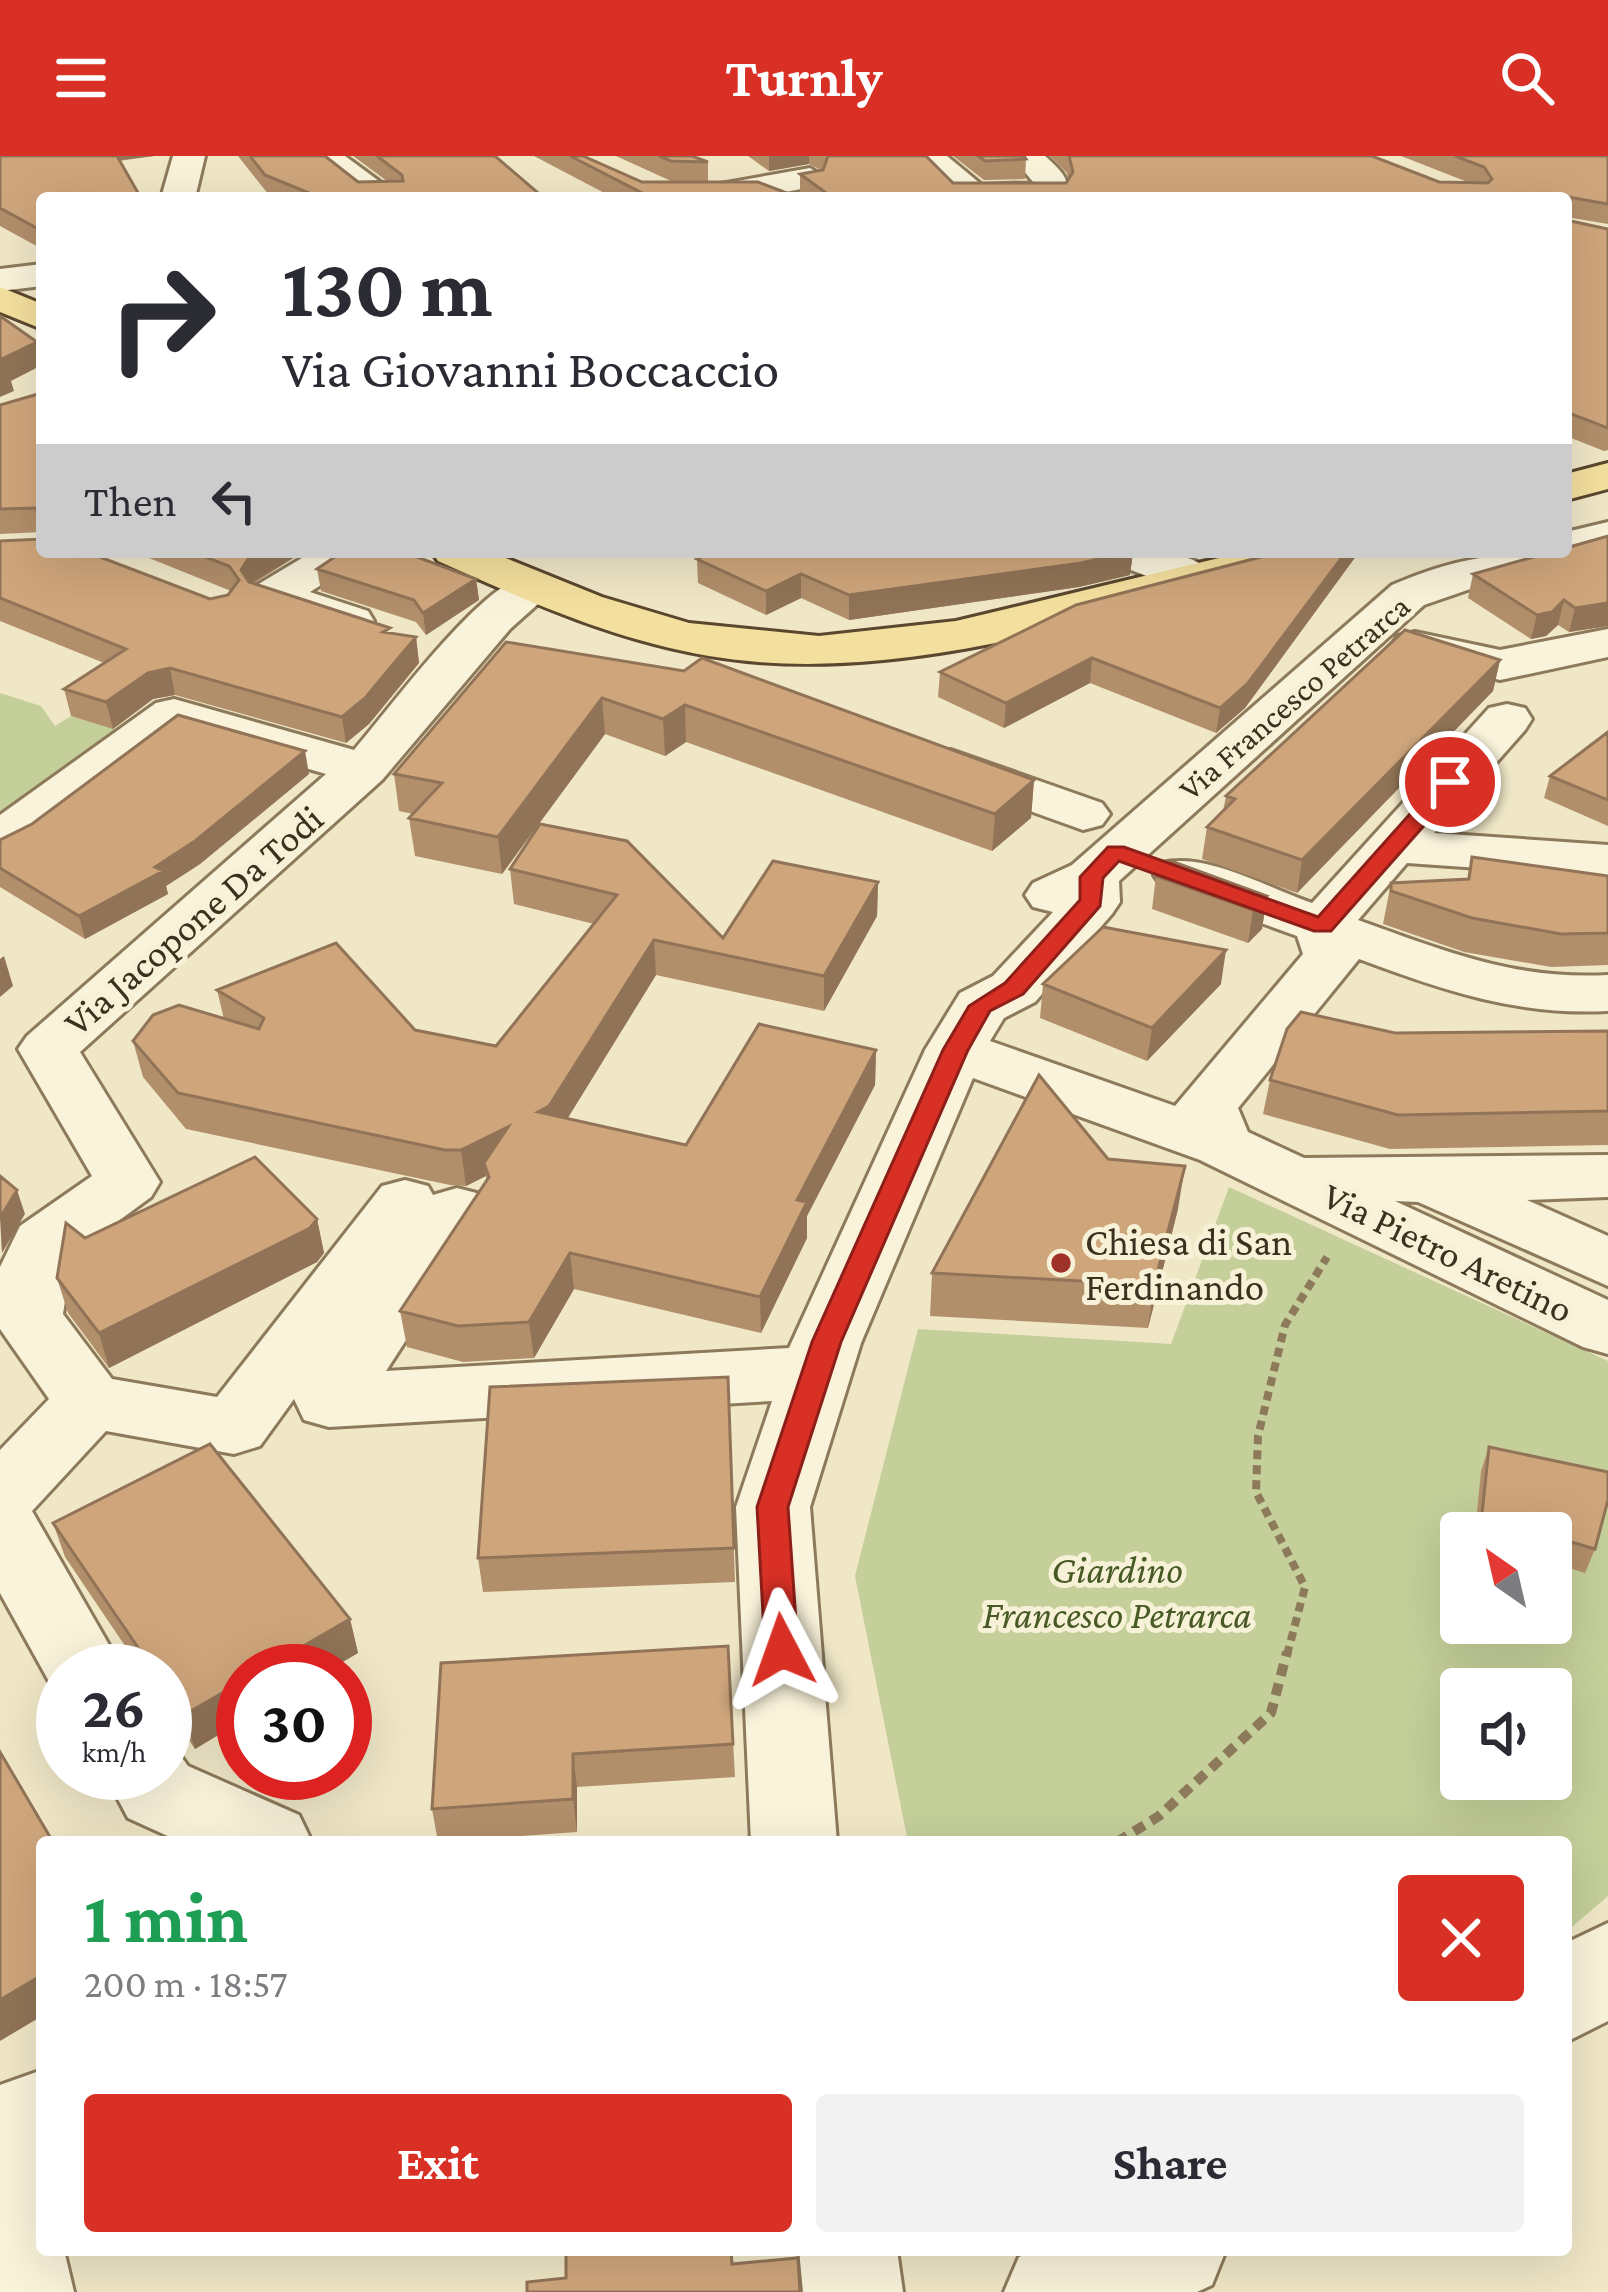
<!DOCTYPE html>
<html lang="en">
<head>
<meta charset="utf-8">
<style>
  :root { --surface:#fff; --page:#f2f2f3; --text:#2b2b33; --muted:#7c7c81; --accent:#d93025 }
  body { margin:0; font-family:"Crimson Pro",serif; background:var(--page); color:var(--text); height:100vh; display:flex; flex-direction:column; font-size:45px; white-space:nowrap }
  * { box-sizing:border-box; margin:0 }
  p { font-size:39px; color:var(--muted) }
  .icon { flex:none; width:66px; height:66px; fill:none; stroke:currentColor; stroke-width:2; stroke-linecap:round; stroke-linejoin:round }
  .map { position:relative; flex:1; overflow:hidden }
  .sheet { position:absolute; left:36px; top:1680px; width:1536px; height:420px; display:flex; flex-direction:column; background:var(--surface); border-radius:12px; box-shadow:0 12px 48px #0002 }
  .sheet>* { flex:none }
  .banner { position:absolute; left:36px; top:36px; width:1536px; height:366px; border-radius:12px; box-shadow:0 12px 48px #0002; background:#fff; color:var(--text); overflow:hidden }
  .needle { width:78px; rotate:326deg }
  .controls { position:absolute; left:1440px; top:1356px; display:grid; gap:24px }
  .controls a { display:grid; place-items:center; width:132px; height:132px; border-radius:12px; background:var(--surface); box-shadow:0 12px 48px #0002; font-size:60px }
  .speed { position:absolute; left:36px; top:1488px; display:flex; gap:24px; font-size:60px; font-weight:700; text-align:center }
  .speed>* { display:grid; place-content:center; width:156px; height:156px; border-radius:50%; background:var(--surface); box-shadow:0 12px 48px #0002; line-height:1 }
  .speed small { font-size:30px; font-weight:400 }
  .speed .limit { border:18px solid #d22; background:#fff; color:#111 }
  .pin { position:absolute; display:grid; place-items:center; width:102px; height:102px; color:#fff; margin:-51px; border:6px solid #fff; border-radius:50%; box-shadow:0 3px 12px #0007 }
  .me { position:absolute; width:132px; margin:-66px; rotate:356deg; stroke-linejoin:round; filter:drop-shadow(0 0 9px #0008) }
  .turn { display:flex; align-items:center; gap:42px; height:252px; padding:0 48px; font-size:54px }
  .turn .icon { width:156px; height:156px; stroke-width:2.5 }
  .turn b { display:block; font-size:84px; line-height:102px }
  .then { display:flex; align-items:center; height:114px; padding:0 48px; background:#0003; gap:24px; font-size:45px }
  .round { display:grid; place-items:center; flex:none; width:126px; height:126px; border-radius:12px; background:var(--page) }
  .summary { display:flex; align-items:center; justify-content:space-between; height:204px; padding:0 48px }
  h1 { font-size:72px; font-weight:700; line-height:90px; color:#1e9e55 }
  .button { display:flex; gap:24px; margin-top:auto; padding:24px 48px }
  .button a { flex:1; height:138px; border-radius:12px; background:var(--accent); color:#fff; font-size:48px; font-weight:700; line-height:138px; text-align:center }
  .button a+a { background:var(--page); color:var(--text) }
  header { display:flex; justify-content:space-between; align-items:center; height:156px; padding:0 48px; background:var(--accent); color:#fff; font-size:54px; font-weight:700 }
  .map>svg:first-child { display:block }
  .green { fill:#c4cf9a; fill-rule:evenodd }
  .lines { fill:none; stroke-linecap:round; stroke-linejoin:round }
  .minor-casing { stroke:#8d7a5b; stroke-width:6 }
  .major-casing { stroke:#5b472f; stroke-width:6 }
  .path-far1 { stroke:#8d7a5b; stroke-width:8; stroke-dasharray:9 6; stroke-linecap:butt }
  .path { stroke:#8d7a5b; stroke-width:10; stroke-dasharray:12 8; stroke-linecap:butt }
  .minor { fill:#faf3db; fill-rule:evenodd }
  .major { fill:#f4e09e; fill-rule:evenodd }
  .wall { fill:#b28f6b }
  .shaded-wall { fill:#917457 }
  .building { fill:#cfa67c; stroke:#917457; stroke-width:3 }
  .route { fill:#d93025; stroke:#8d1f18; stroke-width:3 }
  .poi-dot { fill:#9e3229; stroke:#f7f1d7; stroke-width:4.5 }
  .labels { text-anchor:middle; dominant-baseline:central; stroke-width:10; stroke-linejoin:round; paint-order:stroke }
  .far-street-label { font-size:33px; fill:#3c301f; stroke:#f7f1d7 }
  .street-label { font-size:39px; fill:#3c301f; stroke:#f7f1d7 }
  .poi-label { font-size:39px; fill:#3c301f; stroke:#f7f1d7; text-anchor:start }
  .park-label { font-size:39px; font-style:italic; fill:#485a25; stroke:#f7f1d7 }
</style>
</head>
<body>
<header><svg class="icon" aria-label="menu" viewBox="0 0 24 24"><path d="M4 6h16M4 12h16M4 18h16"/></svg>Turnly<svg class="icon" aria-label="search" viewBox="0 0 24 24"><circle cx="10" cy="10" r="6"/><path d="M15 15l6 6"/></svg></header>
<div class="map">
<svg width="1608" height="2136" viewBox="0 0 1608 2136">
  <rect width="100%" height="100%" fill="#f0e7c7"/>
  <path class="green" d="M0 537 41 550 55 570 71 560 118 574 0 661Z
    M1229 1031 1608 1205V1740L1566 1776V1686H908L855 1420 918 1173 1171 1188ZM1461 1377H1551V1467H1461ZM1461 1533H1551V1623H1461Z"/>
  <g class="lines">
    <g class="minor-casing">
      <path id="minor" d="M173 0H205L195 42H161Z
        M308 0H345L402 42H363Z
        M911 0H947L982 29 1034 27 1011 0H1045C1058 12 1074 24 1064 42H952L950 34Z
        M810 12 826 22 822 29 754 42H681L698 32Z
        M42 108V130L0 135V113Z
        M1608 366V393L1560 402 1424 449 1119 725 1120 746 1112 758 1035 846 1004 862 990 885 1175 950 1303 798 1297 780 1162 731 1154 719 1162 707C1207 696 1268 732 1312 747L1489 552 1507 548 1525 552 1532 563 1525 574 1434 677 1608 689V721L1407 707 1358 764C1445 795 1514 824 1608 819V855C1518 860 1442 834 1359 803L1238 952 1248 976 1304 1002 1608 999V1041L1527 1044 1608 1080V1130L1418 1046 1395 1045 1608 1144V1198L1583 1191 1200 1004 973 922 861 1187 810 1351 837 1686H751L736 1351 772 1245 329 1271 304 1264 294 1243 260 1290 234 1298 106 1275 32 1355 124 1515H63V1541L56 1538 0 1437V1294L49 1243 0 1173V1111L20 1070 92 1020 18 893 27 880 326 618 182 576 19 695 0 700V659L156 547 174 543 354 594C390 552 474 437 523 420 533 416 540 419 550 421L557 431 510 473 382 624 80 896 160 1026 151 1041 72 1099 63 1158 112 1223 217 1241 382 1030 405 1024 428 1030 433 1039 457 1032 480 1038 490 1054 386 1215 789 1192 925 894 960 837 993 820 1053 756 1033 751 1025 739 1033 727 1072 709 1392 429C1454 402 1499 396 1566 396V376Z
        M312 396H365L359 405 310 436 368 455 374 465 368 475 351 479 257 449 250 439 257 429Z
        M1102 396C1137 396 1193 389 1216 422L1209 432 1193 436 1177 432 1108 405Z
        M1608 473V501L1500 524 1398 500 1391 490 1398 480 1415 476 1500 494Z
        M951 594 1102 647 1110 658 1102 669 1083 674 933 620 925 609 933 598Z
        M165 1588 175 1592 188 1610 299 1659 312 1686H181L128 1662 104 1617H165Z
        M1608 1767V1865L1566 1886V1787Z
        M42 1914V2006L38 2007 42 2094H64L74 2136H0V1929Z
        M799 2094H897L903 2136H803Z
        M1035 2094H1226L1212 2129 1197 2136H1004L1019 2101Z"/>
    </g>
    <g class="major-casing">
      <path id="major" d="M0 131 42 148V173L0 156Z
        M1608 307V333L1566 344V318Z
        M432 396H491L602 441 689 467 819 480 956 465 1244 396H1321L1315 405C1131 452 913 530 723 502 623 488 529 446 438 405Z"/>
    </g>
    <path class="path-far1" d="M1287 1499 1305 1431 1256 1336 1258 1280 1285 1169 1327 1101"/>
    <path class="path" d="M1117 1686 1159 1660 1271 1557 1287 1496"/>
    <use href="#minor" class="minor"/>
    <use href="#major" class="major"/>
  </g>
  <path class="wall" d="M0 0H154L119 5 42 42V93L0 70Z
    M238 0H325L358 26 387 25 353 0H495L544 42H276L269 39Z
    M534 0H583L642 26 800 42H614Z
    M616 0H692L708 6V26L671 25Z
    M748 0H926L953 27H1066L1068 23 1067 17 1050 0H1372L1439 26 1470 27 1401 0H1608V68L1566 61V64L1608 73V294L1604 295 1566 280V42H806L800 38V18L821 14 809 8 769 15Z
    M953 0H1024L1026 3 1025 23 984 24Z
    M42 222V376L0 378V249L38 238Z
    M1608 380V470L1569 476 1558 469 1546 480 1531 483 1468 442 1473 418Z
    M0 385 210 443 228 439 231 435 134 396H303L253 428 391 477 416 481 419 507 369 568 346 587 175 539 153 543 113 573 71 560 64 533 104 507 0 465Z
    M712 396H1133L1130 419 1079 431 849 464 801 442 766 459 698 427 697 403Z
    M1177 396H1225L1199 402Z
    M1281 396H1359L1245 552 1216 577 1090 527 1004 572 938 541 940 516Z
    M317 413 476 423 479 444 426 479 416 466 321 435Z
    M506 486 1034 624 1031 662 992 695 686 586 665 600 605 578 502 718 415 700 409 662 413 658 399 655 394 618Z
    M1500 504 1493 535 1297 737 1202 703 1207 671 1223 655 1226 640Z
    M1608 576V670L1544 642 1550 620Z
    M309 618 200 708 166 730 168 738 85 783 0 731V684Z
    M540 668 723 782 878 726 877 760 824 855 656 819 567 963 686 989 876 894 875 929 807 1060V1082L761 1177 574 1133 534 1202 463 1206 407 1191 400 1155 486 1025V1020L466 1030 450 1029 186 973 143 921 133 885 224 863 217 834 496 890 594 768 514 748 510 713Z
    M1472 701 1608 720V809L1551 811 1464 796 1383 768 1391 727 1467 723Z
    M1156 720 1267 740 1262 773 1248 787 1152 753Z
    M1043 828H1221L1147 905 1040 862Z
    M1608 875V989L1390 993 1263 958 1270 924 1395 877Z
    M1108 1003 1178 1053 1148 1172 930 1160 932 1117Z
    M317 1063 324 1097 317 1106 109 1212 68 1157 57 1122 85 1082Z
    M728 1221 735 1426 483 1436 478 1402Z
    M1489 1291 1595 1393 1585 1417 1551 1406V1377H1475L1481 1315Z
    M53 1367 350 1463 358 1497 327 1515H243V1564L195 1593 165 1549V1515H142L65 1401Z
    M728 1490 735 1621 577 1631V1676L438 1686 432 1653Z"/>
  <path class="shaded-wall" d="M111 0H154L112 5Z
    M769 0H809V8L769 15Z
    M37 186 42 209 11 225 14 235 0 241V204Z
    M257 396H303L255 425 245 439 241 414 250 400Z
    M1128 396H1133L1130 419 1079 431 849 464V439Z
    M1200 396H1225L1199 402Z
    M1346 396H1359L1245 552 1216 577 1220 552Z
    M801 418V442L766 459V435Z
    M476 423 479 444 426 479 423 457Z
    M1564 444 1558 469 1546 480 1531 483 1537 459Z
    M1608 447V470L1569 476 1575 452Z
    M416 481 419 507 369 568 346 587 342 561Z
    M1092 502 1090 527 1004 572 1006 547Z
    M1500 504 1493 535 1297 737 1302 704Z
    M170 512 175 539 153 543 113 573 106 546 148 517Z
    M602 542 605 578 502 718 498 681Z
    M685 549 686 586 665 600 663 563Z
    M305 595 309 618 200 708 166 730 168 738 85 783 79 760 155 711Z
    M1034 624 1031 662 992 695 995 658Z
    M878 726 877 760 824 855V820Z
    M1267 740 1262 773 1248 787 1253 754Z
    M654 784 656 819 553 986 538 956Z
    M1226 794 1221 828 1147 905 1152 872Z
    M4 800 13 830 0 841V803Z
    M876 894 875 929 807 1060V1082L761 1177 760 1141 797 1044Z
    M508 971 484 1007 486 1020 466 1030 461 994Z
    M1185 1010 1178 1053 1148 1172 1154 1129Z
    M17 1034 25 1058 2 1097 0 1062Z
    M317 1063 324 1097 317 1106 109 1212 99 1177Z
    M570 1097 574 1133 534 1202 529 1166Z
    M350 1463 358 1497 327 1515H260Z
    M243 1525V1564L195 1593 184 1559Z
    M573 1598 577 1631V1676L573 1643Z
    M42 1819V1860L0 1885V1844Z"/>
  <path class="building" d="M0 0H117L141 42H42V75L0 52Z
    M250 0H325L358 26 403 25 402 19 377 0H495L544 42H321L265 19Z
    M570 0H583L642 26H758L800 42H652Z
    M659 0H692L708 6 671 5Z
    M828 0H926L953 27H1066L1073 16 1069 0H1372L1439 26 1488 27 1492 23 1484 11 1455 0H1608V48L1568 41 1566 64 1608 73V272L1566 256V42H833L800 18 823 14Z
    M978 0H1024L1026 3 985 5Z
    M0 160 37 186 0 204Z
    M41 221 42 222V367H40L36 352 0 353V249L38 238Z
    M1608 380V447L1575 452 1564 444 1552 456 1537 459 1473 418 1551 396H1566V392Z
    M42 383V396H87L210 443 228 439 239 424 229 410 192 396H257L250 400 241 414 249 426 390 472 383 476 416 481 365 542 342 561 170 512 148 517 106 546 64 533 126 493 0 442V385Z
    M342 396H404L476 423 423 457 414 444 317 413Z
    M712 396H1128L1081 407 849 439 801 418 766 435 697 403Z
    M1280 396H1346L1248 527 1220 552 1092 502 1006 547 940 516 1076 449Z
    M1405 474 1500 504 1302 704 1207 671 1235 643 1226 640Z
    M506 486 684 515 702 502 1034 624 995 658 685 549 663 563 602 542 498 681 409 662 442 627 394 618Z
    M178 559 305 595 195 685 155 711 163 715 79 760 0 712V684L32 668Z
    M1608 576V644L1550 620Z
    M540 668 627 685 723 782 773 705 878 726 824 820 654 784 549 950 538 956 686 989 759 868 876 894 797 1044 807 1046 760 1141 570 1097 529 1166 458 1170 400 1155 489 1021 484 1007 508 971 461 994H445L178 937 133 885 153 859 179 849 259 873 264 862 217 834 336 787 415 874 496 890 617 739 510 713Z
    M1472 701 1608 720V777L1561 778 1472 762 1391 735V727L1469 723Z
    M1171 705 1267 740 1253 754 1156 720Z
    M1103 771 1226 794 1152 872 1043 828Z
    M1301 856 1395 877 1608 875V955L1398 959 1270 924 1287 873Z
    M1039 919 1108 1003 1185 1010 1154 1129 932 1117Z
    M255 1001 317 1063 310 1072 99 1177 57 1122 66 1067 85 1082Z
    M0 1020 17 1034 0 1062Z
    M728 1221 734 1392 478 1402 490 1231Z
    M210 1288 350 1463 260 1515H243V1525L184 1559 165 1531V1515H154L53 1367Z
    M1489 1291 1608 1316V1344L1595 1393 1551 1380V1377H1543L1482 1358Z
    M728 1490 733 1588 573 1598V1643L432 1653 441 1507Z
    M0 1596 53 1686H42V1819L0 1844Z
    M566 2094H731L732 2108 798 2102 800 2136H527V2126L566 2122Z"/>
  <path class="route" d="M1450 620 1461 626 1458 631 1331 775H1314L1119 705 1103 722 1100 750 1023 838 990 855 968 894 841 1186 788 1351 798 1494 793 1504 782 1508 770 1504 765 1494 757 1351 812 1186 943 894 969 850 1005 827 1080 744V721L1108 691H1124L1318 761 1442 622Z"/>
  <circle class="poi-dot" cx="1061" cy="1107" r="12"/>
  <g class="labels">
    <g class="far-street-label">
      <text transform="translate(1294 541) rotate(-41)">Via Francesco Petrarca</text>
    </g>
    <g class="street-label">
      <text transform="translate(193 764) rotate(-41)">Via Jacopone Da Todi</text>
      <text transform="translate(1448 1096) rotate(26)">Via Pietro Aretino</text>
    </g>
    <g class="poi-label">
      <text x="1085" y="1085">Chiesa di San<tspan x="1085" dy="45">Ferdinando</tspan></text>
    </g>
    <g class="park-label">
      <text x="1117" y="1413">Giardino<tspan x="1117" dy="45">Francesco Petrarca</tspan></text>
    </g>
  </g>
</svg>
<div class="controls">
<a><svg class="needle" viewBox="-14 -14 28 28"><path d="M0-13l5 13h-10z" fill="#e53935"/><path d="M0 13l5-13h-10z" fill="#7c7c81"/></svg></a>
<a><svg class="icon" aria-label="sound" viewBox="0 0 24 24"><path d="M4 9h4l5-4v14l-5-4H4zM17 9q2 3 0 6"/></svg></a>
</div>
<div class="speed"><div>26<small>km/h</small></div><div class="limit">30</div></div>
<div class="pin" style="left:1450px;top:626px;background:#d93025"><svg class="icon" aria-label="arrive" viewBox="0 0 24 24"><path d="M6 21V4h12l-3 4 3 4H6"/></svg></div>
<svg class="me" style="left:782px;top:1494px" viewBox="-20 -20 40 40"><path d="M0-17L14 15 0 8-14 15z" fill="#d93025" stroke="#fff" stroke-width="4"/></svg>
<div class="banner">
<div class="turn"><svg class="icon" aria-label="right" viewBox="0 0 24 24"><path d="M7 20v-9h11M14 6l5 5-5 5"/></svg><div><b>130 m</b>Via Giovanni Boccaccio</div></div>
<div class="then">Then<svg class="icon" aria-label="left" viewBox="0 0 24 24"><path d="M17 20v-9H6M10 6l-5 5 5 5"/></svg></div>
</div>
<section class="sheet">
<div class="summary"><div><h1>1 min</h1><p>200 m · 18:57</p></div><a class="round" style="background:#d93025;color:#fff"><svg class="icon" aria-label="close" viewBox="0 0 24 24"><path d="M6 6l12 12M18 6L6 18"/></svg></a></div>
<div class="button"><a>Exit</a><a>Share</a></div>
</section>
</div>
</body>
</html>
